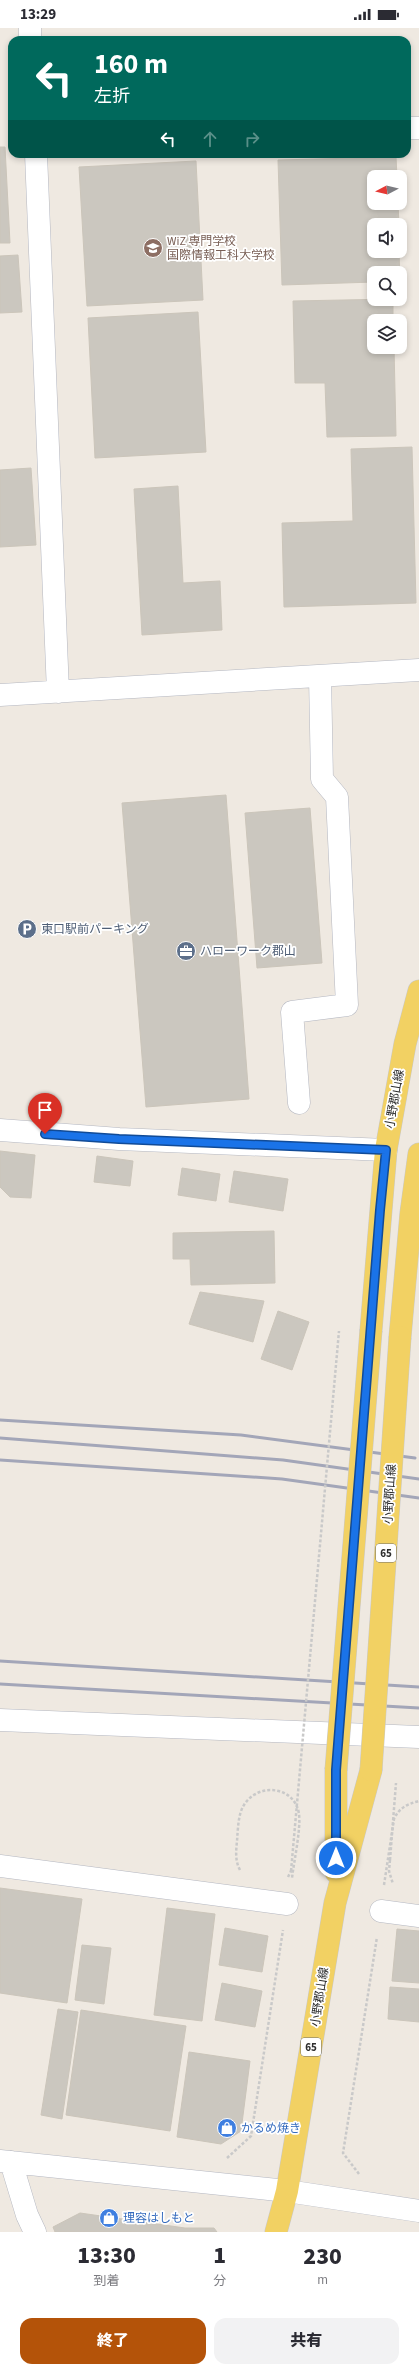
<!DOCTYPE html>
<html lang="ja">
<head>
<meta charset="utf-8">
<style>
  :root { --surface:#fff; --page:#f2f2f3; --text:#2b2b33; --muted:#7c7c81; --accent:#b45309 }
  body { margin:0; font-family:"Source Sans 3","Noto Sans JP",sans-serif; background:var(--page); color:var(--text); height:100vh; display:flex; flex-direction:column; font-size:15px; white-space:nowrap }
  * { box-sizing:border-box; margin:0 }
  p { font-size:13px; color:var(--muted) }
  .icon { flex:none; width:22px; height:22px; fill:none; stroke:currentColor; stroke-width:2; stroke-linecap:round; stroke-linejoin:round }
  .map { position:relative; height:2204px; overflow:hidden }
  .side { display:flex; flex-direction:column; background:var(--surface); flex:1 }
  .side>* { flex:none }
  .top-card { position:absolute; left:8px; top:8px; width:403px; height:122px; border-radius:12px; box-shadow:0 2px 6px #0003; background:#00695c; color:#fff; overflow:hidden }
  .needle { width:26px; rotate:263deg }
  .buttons { position:absolute; left:367px; top:142px; display:grid; gap:8px }
  .buttons a { display:grid; place-items:center; width:40px; height:40px; border-radius:8px; background:var(--surface); box-shadow:0 2px 6px #0003; font-size:20px }
  .pin { position:absolute; display:grid; place-items:center; width:34px; height:34px; color:#fff; margin:-41px -17px; border-radius:50% 50% 50% 0; rotate:-45deg; box-shadow:0 0 4px #0007 }
  .pin .icon { rotate:45deg }
  .me { position:absolute; width:44px; margin:-22px; rotate:0deg; stroke-linejoin:round; filter:drop-shadow(0 0 3px #0008) }
  .turn { display:flex; align-items:center; gap:14px; height:84px; padding:0 20px; font-size:18px }
  .turn .icon { width:52px; height:52px; stroke-width:2.5 }
  .turn b { display:block; font-size:28px; line-height:34px }
  .lanes { display:flex; align-items:center; height:38px; padding:0 20px; background:#0003; justify-content:center; gap:20px; direction:ltr }
  .lanes .off { opacity:.35 }
  .eta { display:flex; justify-content:space-evenly; align-items:center; height:68px; text-align:center }
  .eta b { font-size:24px; font-weight:800; line-height:28px }
  .cta { display:flex; gap:8px; margin-top:auto; padding:8px 20px }
  .cta a { flex:1; height:46px; border-radius:12px; background:var(--accent); color:#fff; font-size:16px; font-weight:800; line-height:46px; text-align:center }
  .cta a+a { background:var(--page); color:var(--text) }
  .status { display:flex; justify-content:space-between; align-items:center; height:28px; padding:0 20px; background:var(--surface); direction:ltr }
  .status svg { height:11px; fill:currentColor }
  .map>svg:first-child { display:block }
  .building { fill:#cbc7bf; stroke:#cbc5ba }
  .lines { fill:none; stroke-linecap:round; stroke-linejoin:round }
  .minor-casing { stroke:#b4b7c1; stroke-width:23 }
  .major-casing { stroke:#c9c9c9; stroke-width:23 }
  .path { stroke:#c9c9c9; stroke-width:2.5; stroke-dasharray:3 2; stroke-linecap:butt }
  .minor { stroke:#fff; stroke-width:22 }
  .major { stroke:#f2d163; stroke-width:22 }
  .rail { stroke:#a3a6b8; stroke-width:3 }
  .major-bridge-casing { stroke:#c9c9c9; stroke-width:23; stroke-linecap:butt }
  .path-bridge { stroke:#c9c9c9; stroke-width:2.5; stroke-dasharray:3 2; stroke-linecap:butt }
  .major-bridge { stroke:#f2d163; stroke-width:22 }
  .route-casing { stroke:#114b97; stroke-width:10 }
  .route { stroke:#1a73e8; stroke-width:7 }
  .labels { text-anchor:middle; dominant-baseline:central; stroke-width:3.5; stroke-linejoin:round; paint-order:stroke }
  .shield { fill:#fff; stroke:#6d6d6d; stroke-width:1 }
  .shield-label { font-size:11px; font-weight:bold; fill:#2e2e2e }
  .education-label { font-size:12px; fill:#785e54; stroke:#fff; text-anchor:start }
  .service-label { font-size:12px; fill:#4e5e75; stroke:#fff; text-anchor:start }
  .street-label { font-size:12px; fill:#2e2e2e; stroke:#fff }
  .shop-label { font-size:12px; fill:#366cbe; stroke:#fff; text-anchor:start }
</style>
</head>
<body>
<div class="status"><b>13:29</b><svg viewBox="0 0 49 12"><path d="M0 12V9h3v3zM5 12V6h3v6zM10 12V3h3v9zM15 12V0h3v12zM26 1h20v11H26zM47 4h2v5h-2z"/></svg></div>
<div class="map">
<svg width="419" height="2204" viewBox="0 0 419 2204">
  <rect width="100%" height="100%" fill="#efe9e1"/>
  <path class="building" d="M0 119H5L10 215H0Z
    M396 129 397 149H374V175H398L399 197H374V223H399L400 253V245H374V254L282 257 278 132Z
    M196 133 203 272 87 278 79 139Z
    M18 227 22 284 0 285V228Z
    M393 271V293H374V319H394L396 408 327 409 325 355H295L293 273Z
    M198 284 206 424 95 430 88 290Z
    M412 419 416 575 284 579 282 495 353 493 351 421Z
    M31 440 36 517 0 519V442Z
    M178 458 183 555 220 553 222 602 142 607 134 461Z
    M226 767 249 1071 146 1079 122 775Z
    M310 780 322 935 257 940 245 785Z
    M0 1123 35 1127 31 1170 10 1169 0 1159Z
    M97 1128 133 1133 130 1158 94 1154Z
    M182 1140 220 1146 216 1173 178 1167Z
    M234 1143 288 1151 283 1183 229 1174Z
    M274 1203 275 1255 191 1257 190 1231H173V1205Z
    M200 1264 264 1273 253 1314 189 1296Z
    M278 1283 309 1294 292 1342 261 1331Z
    M0 1860 82 1871 67 1975 0 1965Z
    M167 1880 215 1886 202 1993 154 1987Z
    M225 1900 268 1908 262 1944 219 1937Z
    M397 1901 419 1903V1955L392 1953Z
    M82 1917 111 1920 104 1976 75 1972Z
    M222 1955 262 1963 255 1999 215 1992Z
    M390 1959 419 1961V1994L388 1991Z
    M58 1981 78 1984 62 2091 41 2087Z
    M81 1982 186 1998 170 2103 66 2087Z
    M189 2024 250 2033 241 2103 221 2116 177 2109Z
    M80 2185 185 2200H214L217 2204H55L53 2199Z"/>
  <g class="lines">
    <g class="minor-casing">
      <path id="minor" d="M30 0V12
        M407 100H419
        M36 126 58 664
        M0 667 419 642
        M299 1075 292 984 347 977 337 769 322 751 320 648
        M0 1102 119 1111 386 1122
        M0 1692 419 1709
        M0 1838 287 1876
        M381 1883 419 1888
        M0 2133 287 2163 419 2183
        M11 2134 27 2187 35 2204"/>
    </g>
    <g class="major-casing">
      <path id="major" d="M371 1302 386 1122 405 1016 419 963
        M400 1309 411 1185 419 1126
        M336 1844V1742
        M276 2204 287 2163 335 1875 371 1742"/>
    </g>
    <path class="path" d="M390 1832 389 1843 393 1856
      M240 1842C235 1833 236 1823 237 1813 238 1801 238 1786 244 1777 258 1754 295 1758 299 1786 301 1801 294 1833 292 1850
      M288 1849 291 1843
      M384 1857 394 1791C399 1780 407 1776 419 1773
      M227 2130 251 2108 283 1902
      M359 2146 343 2125 377 1909"/>
    <use href="#minor" class="minor"/>
    <use href="#major" class="major"/>
    <path class="rail" d="M0 1392 241 1407 415 1430
      M0 1410 283 1432 419 1451
      M0 1432 282 1451 419 1470
      M0 1633 419 1659
      M0 1656 419 1680"/>
    <g class="major-bridge-casing">
      <path id="major-bridge" d="M336 1742 371 1302
        M371 1742 400 1309"/>
    </g>
    <path class="path-bridge" d="M390 1832 396 1755
      M291 1843 339 1303"/>
    <use href="#major-bridge" class="major-bridge"/>
  </g>
  <g class="lines">
    <g class="route-casing">
      <path id="route" d="M45 1106 119 1111 386 1122 380 1182 336 1742V1830"/>
    </g>
    <use href="#route" class="route"/>
  </g>
  <defs>
    <g id="school-disc" transform="scale(1)"><circle r="9.5" fill="#8d6e63" stroke="#fff"/><path d="M0-5L7-2L0 1L-7-2ZM-4 1L0 2.5L4 1V4Q0 6-4 4Z" fill="#fff"/></g>
    <g id="parking-disc" transform="scale(1)"><circle r="9.5" fill="#5c6f8a" stroke="#fff"/><path d="M-3.5-5.5H1a3.5 3.5 0 0 1 0 7H-1V5.5H-3.5ZM-1-3.4V-.6H.8a1.4 1.4 0 0 0 0-2.8Z" fill="#fff"/></g>
    <g id="office-disc" transform="scale(1)"><circle r="9.5" fill="#5c6f8a" stroke="#fff"/><path d="M-6-3h4V-5.5h4V-3h4V5H-6ZM-1-4.5V-3h2v-1.5ZM-6 0V1H6V0Z" fill="#fff"/></g>
    <g id="shop-disc" transform="scale(1)"><circle r="9.5" fill="#3f7fe0" stroke="#fff"/><path d="M-5-2.5h2.3a2.7 3.5 0 0 1 5.4 0H5L5.5 6h-11ZM-1.5-2.5h3a1.5 2.3 0 0 0-3 0Z" fill="#fff"/></g>
  </defs>
  <g fill-rule="evenodd">
    <use href="#school-disc" x="153" y="220"/>
    <use href="#parking-disc" x="27" y="901"/>
    <use href="#office-disc" x="186" y="923"/>
    <use href="#shop-disc" x="227" y="2100"/>
    <use href="#shop-disc" x="109" y="2190"/>
  </g>
  <g class="labels">
    <g class="shield">
      <rect x="376" y="1516" width="20" height="18" rx="3"/>
      <rect x="301" y="2010" width="20" height="18" rx="3"/>
    </g>
    <g class="shield-label">
      <text x="386" y="1525">65</text>
      <text x="311" y="2019">65</text>
    </g>
    <g class="education-label">
      <text x="167" y="213">WiZ 専門学校<tspan x="167" dy="14">国際情報工科大学校</tspan></text>
    </g>
    <g class="service-label">
      <text x="41" y="901">東口駅前パーキング</text>
      <text x="200" y="923">ハローワーク郡山</text>
    </g>
    <g class="street-label">
      <text transform="translate(395 1071) rotate(-80)">小野郡山線</text>
      <text transform="translate(390 1466) rotate(-86)">小野郡山線</text>
      <text transform="translate(320 1969) rotate(-81)">小野郡山線</text>
    </g>
    <g class="shop-label">
      <text x="241" y="2100">かるめ焼き</text>
      <text x="123" y="2190">理容はしもと</text>
    </g>
  </g>
</svg>
<div class="buttons">
<a><svg class="needle" viewBox="-14 -14 28 28"><path d="M0-13l5 13h-10z" fill="#e53935"/><path d="M0 13l5-13h-10z" fill="#7c7c81"/></svg></a>
<a><svg class="icon" aria-label="sound" viewBox="0 0 24 24"><path d="M4 9h4l5-4v14l-5-4H4zM17 9q2 3 0 6"/></svg></a>
<a><svg class="icon" aria-label="search" viewBox="0 0 24 24"><circle cx="10" cy="10" r="6"/><path d="M15 15l6 6"/></svg></a>
<a><svg class="icon" aria-label="layers" viewBox="0 0 24 24"><path d="M12 4l9 5-9 5-9-5zM3 14l9 5 9-5"/></svg></a>
</div>
<div class="pin" style="left:45px;top:1106px;background:#d93025"><svg class="icon" aria-label="arrive" viewBox="0 0 24 24"><path d="M6 21V4h12l-3 4 3 4H6"/></svg></div>
<svg class="me" style="left:336px;top:1830px" viewBox="-20 -20 40 40"><circle r="17" fill="#1a73e8" stroke="#fff" stroke-width="3"/><path d="M0-11L8 9 0 5-8 9z" fill="#fff"/></svg>
<div class="top-card">
<div class="turn"><svg class="icon" aria-label="left" viewBox="0 0 24 24"><path d="M17 20v-9H6M10 6l-5 5 5 5"/></svg><div><b>160 m</b>左折</div></div>
<div class="lanes"><svg class="icon" aria-label="left" viewBox="0 0 24 24"><path d="M17 20v-9H6M10 6l-5 5 5 5"/></svg><svg class="icon off" aria-label="ahead" viewBox="0 0 24 24"><path d="M12 20V5M6 11l6-6 6 6"/></svg><svg class="icon off" aria-label="right" viewBox="0 0 24 24"><path d="M7 20v-9h11M14 6l5 5-5 5"/></svg></div>
</div>
</div>
<section class="side">
<div class="eta">
<div><b>13:30</b><p>到着</p></div>
<div><b>1</b><p>分</p></div>
<div><b>230</b><p>m</p></div>
</div>
<div class="cta"><a>終了</a><a>共有</a></div>
</section>
</body>
</html>
